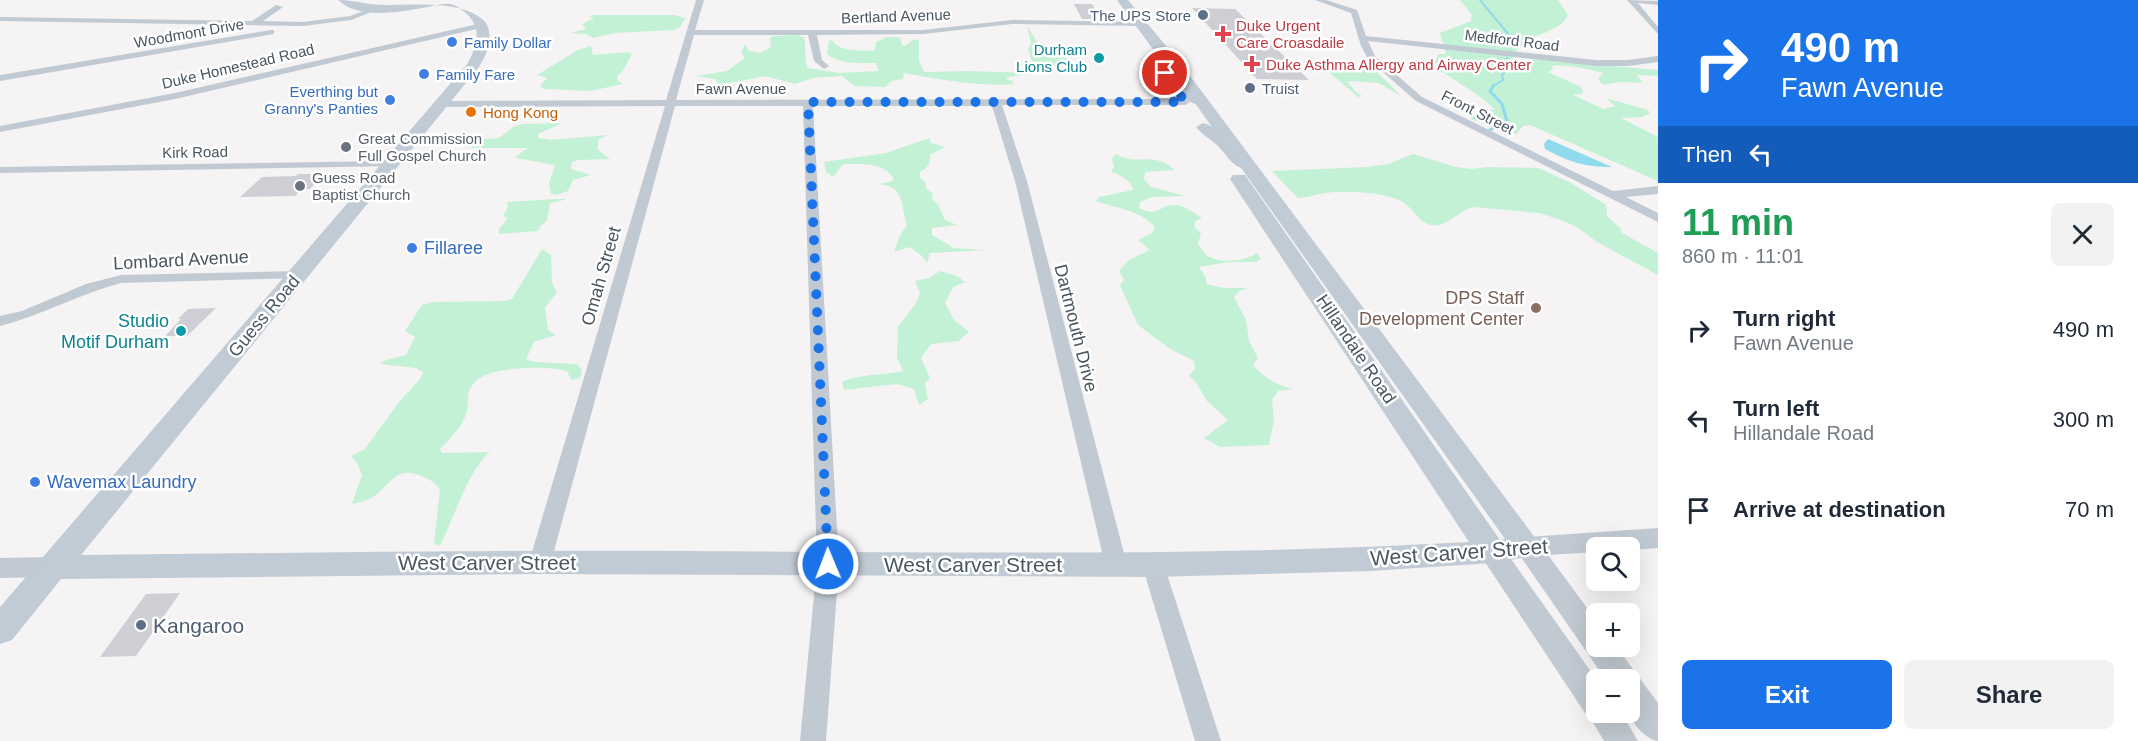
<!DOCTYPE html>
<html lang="en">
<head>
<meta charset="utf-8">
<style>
  :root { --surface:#fff; --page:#f2f2f3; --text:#1f2937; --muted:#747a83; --accent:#1a73e8 }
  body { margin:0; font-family:Arial,sans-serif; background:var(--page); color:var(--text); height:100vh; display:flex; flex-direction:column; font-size:22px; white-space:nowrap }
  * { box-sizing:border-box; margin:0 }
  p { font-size:20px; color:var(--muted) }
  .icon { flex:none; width:33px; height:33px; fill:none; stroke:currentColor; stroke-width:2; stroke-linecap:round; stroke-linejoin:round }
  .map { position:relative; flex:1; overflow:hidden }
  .side { display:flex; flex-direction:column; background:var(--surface); width:480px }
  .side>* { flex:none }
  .top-card { background:#1a73e8; color:#fff; overflow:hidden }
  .tools { position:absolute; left:1586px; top:537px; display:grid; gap:12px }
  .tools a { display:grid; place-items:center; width:54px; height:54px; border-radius:9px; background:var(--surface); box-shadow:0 6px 24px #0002; font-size:30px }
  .pin { position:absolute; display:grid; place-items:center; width:51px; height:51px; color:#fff; margin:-26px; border:3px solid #fff; border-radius:50%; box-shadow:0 2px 6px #0007 }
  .me { position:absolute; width:66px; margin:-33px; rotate:359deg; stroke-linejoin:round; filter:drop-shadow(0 0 4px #0008) }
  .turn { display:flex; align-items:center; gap:21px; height:126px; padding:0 24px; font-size:27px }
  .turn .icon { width:78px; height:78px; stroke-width:2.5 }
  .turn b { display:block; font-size:42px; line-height:51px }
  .then { display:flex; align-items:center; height:57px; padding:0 24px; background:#0003; gap:12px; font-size:22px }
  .round { display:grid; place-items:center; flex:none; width:63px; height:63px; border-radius:9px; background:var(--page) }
  .headline { display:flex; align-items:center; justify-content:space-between; height:102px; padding:0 24px }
  h1 { font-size:36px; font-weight:700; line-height:45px; color:#1e9e55 }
  .button { display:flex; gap:12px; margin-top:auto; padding:12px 24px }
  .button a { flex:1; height:69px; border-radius:9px; background:var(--accent); color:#fff; font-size:24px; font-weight:700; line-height:69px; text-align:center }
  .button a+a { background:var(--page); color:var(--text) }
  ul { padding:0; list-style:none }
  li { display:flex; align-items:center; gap:18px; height:90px; padding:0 24px }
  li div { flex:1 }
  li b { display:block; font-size:22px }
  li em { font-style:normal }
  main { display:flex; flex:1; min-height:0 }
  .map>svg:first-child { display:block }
  .green { fill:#c3f1d5 }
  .water { fill:#90daee }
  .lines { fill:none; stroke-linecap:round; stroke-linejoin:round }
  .stream-far1 { stroke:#90daee; stroke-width:2 }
  .stream { stroke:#90daee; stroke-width:3 }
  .building { fill:#cdcfd5 }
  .minor { fill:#c1cad2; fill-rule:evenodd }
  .tertiary { fill:#c1cad2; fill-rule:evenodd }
  .secondary { fill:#c1cbd6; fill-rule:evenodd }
  .route { stroke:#1a73e8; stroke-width:10; stroke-dasharray:0 18 }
  .service-dot { fill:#5c6f8a; stroke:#fff; stroke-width:2 }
  .health-dot { fill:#e0444e; stroke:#fff; stroke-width:2 }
  .shop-dot { fill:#3f7fe0; stroke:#fff; stroke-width:2 }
  .culture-dot { fill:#0f9aa8; stroke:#fff; stroke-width:2 }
  .food-dot { fill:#e8710a; stroke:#fff; stroke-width:2 }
  .worship-dot { fill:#6b7280; stroke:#fff; stroke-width:2 }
  .education-dot { fill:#8d6e63; stroke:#fff; stroke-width:2 }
  .labels { text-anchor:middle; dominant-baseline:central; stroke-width:5; stroke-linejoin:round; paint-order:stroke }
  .far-service-label { font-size:15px; fill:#4e5e75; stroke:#fff; text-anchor:end }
  .far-street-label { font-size:15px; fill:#4a5661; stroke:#fff }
  .far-health-label { font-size:15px; fill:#be3a42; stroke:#fff; text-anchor:start }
  .far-shop-label { font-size:15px; fill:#366cbe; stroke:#fff; text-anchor:start }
  .far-culture-label { font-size:15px; fill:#0d838f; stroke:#fff; text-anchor:end }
  .far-food-label { font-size:15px; fill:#c56008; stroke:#fff; text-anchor:start }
  .far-worship-label { font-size:15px; fill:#5b616d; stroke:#fff; text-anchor:start }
  .shop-label { font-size:18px; fill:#366cbe; stroke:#fff; text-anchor:start }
  .street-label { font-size:18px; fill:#4a5661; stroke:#fff }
  .education-label { font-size:18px; fill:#785e54; stroke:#fff; text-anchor:end }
  .culture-label { font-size:18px; fill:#0d838f; stroke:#fff; text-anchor:end }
  .near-street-label { font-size:21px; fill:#4a5661; stroke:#fff }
  .near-service-label { font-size:21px; fill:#4e5e75; stroke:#fff; text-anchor:start }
</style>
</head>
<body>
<main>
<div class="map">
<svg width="1658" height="741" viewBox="0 0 1658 741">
  <rect width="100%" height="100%" fill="#f5f3f3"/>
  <path class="green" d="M1460 0H1558L1568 15C1557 38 1519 29 1510 67L1517 70 1527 60 1533 59 1658 70V76L1636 75 1642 81 1641 83 1620 82 1603 85 1598 79 1603 73C1587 69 1569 64 1552 66L1553 69 1548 72 1581 87 1583 93 1573 95 1603 109 1615 106 1606 98 1648 110 1650 113 1642 117 1621 118 1658 137V181L1530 125 1523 126 1516 134 1503 132 1471 119 1472 115 1495 109 1479 96 1441 71 1444 70 1435 62 1439 54H1446L1440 33 1471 21 1472 15Z
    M593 15H674L685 18 680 27 674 30 615 33 593 38 586 34 570 33 586 29 582 24 594 18 589 16Z
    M1027 26 1039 45 1071 47 1060 48 1069 62 1068 67 1033 65 1028 49 1031 43Z
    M798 35 804 38C807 48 803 59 808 68L839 73 879 71 876 63C860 63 840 65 827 54L829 41 832 40C838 52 862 51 875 50L876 42 887 37H900L902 45 905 46 914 39 919 41V61L924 72 967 71 1037 73 1008 77 1006 79 1013 81V84C977 87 940 79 904 73L903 79 891 81 886 87 855 86 842 76 813 78 795 84 765 76 719 85 715 79 696 76 727 71 745 58 741 53 745 44 749 51 760 53 771 47 770 38 773 36Z
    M591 46 593 55 628 52 632 54 622 72 617 76V80L623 84 590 91 544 89 540 86 547 78 537 75 578 50Z
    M1361 56 1401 96 1379 83 1347 81 1355 91 1362 96 1358 97 1316 61 1325 64 1360 68 1362 66Z
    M562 123 538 134V138L551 140 608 135 598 140V150L610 159 579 160 572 162 571 169 591 175 573 180 568 191 556 195 551 194 549 183 555 165 516 158V156L528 148H473L459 141 499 138 515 126 524 124Z
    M929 138 931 143 945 147 930 155C930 164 928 168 920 172V178L926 183V188L933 194 932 199 939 206 945 220 957 225 932 228V235L954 248 986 250 930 253 927 263 922 256 910 247 894 252 900 235 907 225C900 204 906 188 880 184L893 181V177C883 162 860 164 843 164L833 177 826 172 824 162 886 153Z
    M1115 154C1138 167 1152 150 1175 170L1146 172 1143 178 1151 187 1186 196 1152 197 1140 202 1139 208C1160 218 1157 205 1175 205 1184 205 1194 213 1202 218L1195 221V228L1201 233 1198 244C1201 248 1204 253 1208 256 1220 264 1246 261 1257 253L1261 259 1256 262H1229L1199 267 1206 278V284L1224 288H1248L1239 291 1234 297 1246 320 1249 341 1258 358 1253 365C1264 378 1276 384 1292 389L1278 391 1272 400 1274 420 1269 445 1220 447 1204 438 1228 420 1207 401 1195 381 1189 376 1195 369 1194 361 1170 349 1138 325 1120 285 1124 280 1119 271 1129 260 1150 250 1138 240 1152 233 1155 228C1143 210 1114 208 1096 201L1099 197 1133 190C1132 180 1119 175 1111 171L1114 167 1112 159Z
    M1413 154 1456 167 1471 169 1489 167 1539 168 1571 183 1606 205 1607 216 1620 228 1622 233 1658 253V275L1597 242 1577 227 1558 219 1539 213 1473 207C1458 211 1447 228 1431 225 1417 222 1412 205 1399 200 1382 192 1344 190 1325 193 1316 194 1308 198 1298 198L1272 171 1367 167 1388 164Z
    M555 199H568L550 203 547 221 542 224 538 231 499 234V229L508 218 503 216 508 207 507 202Z
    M542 249 551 255 552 283 557 292 545 308 548 330 556 335 534 342 526 359 535 362 577 364 582 370 580 378 571 380 567 371C547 365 485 366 473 384 466 392 469 401 467 411 463 426 451 438 440 449L442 453 490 452C470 467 452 522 440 546L434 544 440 490C436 483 432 481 426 478 399 465 395 478 378 493 370 500 362 502 352 504L362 475 357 463 351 456 365 449 399 402 420 379 423 372 416 368 380 364 386 360 406 355 415 337 405 331 422 305 433 302 506 301 512 299Z
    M940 271 957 276 965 282 953 287 945 303 954 320 969 332 959 341 931 344 921 358 930 378 925 383 928 399 919 405 914 389 897 384 844 390 842 382C861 373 883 376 903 371L897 358 898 327 916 303 920 293 915 281 929 278Z"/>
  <path class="water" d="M1548 139 1612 167C1585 167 1569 162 1545 149L1544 144Z"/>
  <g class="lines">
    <path class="stream-far1" d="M1480 0 1514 41
      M1493 86 1503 80 1502 75 1505 71 1501 66 1507 58"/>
    <path class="stream" d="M1488 131 1507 121 1502 104 1490 91 1494 85"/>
  </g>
  <path class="building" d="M1074 4H1092L1101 19H1082Z
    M1192 8 1235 9 1309 80 1257 79Z
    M298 174H317L314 176H322L310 189H302L295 196 240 197 262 177 296 176Z
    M216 308 187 336H165L181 319H178L188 309Z
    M180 593 136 656 100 657 146 594Z"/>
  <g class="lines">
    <path class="minor" d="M696 0H704L695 30H923L1012 20 1139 22 1143 24 1139 26 1012 24 923 34 817 35 822 60 829 66 824 69 814 61 808 35H694L676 100 1185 99 1190 102 1185 105H1002L1027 181 1127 565 1124 571 1116 573 1108 571 1105 565 1015 181 992 106H813L839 564 826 741H800L817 564 803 106H675L551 562 547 568 540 570 533 568 529 562 665 106 442 107 437 104 442 101 666 100Z
      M1315 0H1326L1357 10 1366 36 1596 60H1628L1658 56V62L1628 66H1596L1368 41 1375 56 1422 97 1613 191 1658 186V194L1626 197 1658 213V222L1416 101 1368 59 1361 46 1351 13Z
      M1627 0 1658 1V5L1638 3 1658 27V34Z
      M276 5 283 7 263 21 303 22 350 16 380 5 384 7 351 20 303 26 0 21V17L252 21Z
      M482 23 486 25 485 27 175 99 0 132V126L175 93Z
      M271 30H274V34L0 81V75Z
      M391 161 395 162V166L0 173V167Z
      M299 271 304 272 306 275 304 278 121 283C80 294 42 315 0 326V316L22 311 86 284 121 275Z
      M1153 557 1161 559 1164 565 1221 741H1195L1142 565 1145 559Z"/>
    <path class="tertiary" d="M1165 69 1208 102 1206 105C1189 108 1169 85 1159 73Z
      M1203 123C1219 127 1228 143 1238 155 1243 159 1250 159 1254 164L1252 167C1234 172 1229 157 1218 146 1211 139 1202 135 1196 127Z
      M1658 528V548L1629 550V548H1596V552L1548 555 1596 620V646H1616L1658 703V741C1647 740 1632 724 1629 713 1626 704 1629 689 1629 680H1606L1514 547 1518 540 1527 537Z
      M1492 542 1501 545 1597 680 1596 712H1621L1638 741H1604L1588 714 1585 713 1483 559 1479 552 1483 545Z
      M53 557 63 560 67 567 63 574 53 577 0 578V558Z"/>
    <path class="secondary" d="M338 0C353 0 368 5 384 5 417 5 466 0 486 23 494 38 487 54 479 67L81 555C281 553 481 550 681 551 944 552 1207 557 1469 542L1230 179 1233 175H1245L1500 540 1505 539 1175 75 1152 48 1117 0H1128L1185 69 1542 547 1538 555 1492 563 1371 571 1153 577 540 574 61 579 12 640 0 644V607L468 63C479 43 482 24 462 10 459 8 454 4 450 4 443 3 434 6 427 7 401 12 359 20 338 0Z"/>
  </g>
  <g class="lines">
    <path class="route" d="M828 564 808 102H1185L1165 73"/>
  </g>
  <g class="service-dot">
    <circle cx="1203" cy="15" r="6"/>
    <circle cx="1250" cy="88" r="6"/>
    <circle cx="141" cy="625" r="6"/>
  </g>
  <g class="health-dot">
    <path d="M1220 25h6v6h6v6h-6v6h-6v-6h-6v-6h6z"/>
    <path d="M1249 55h6v6h6v6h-6v6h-6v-6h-6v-6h6z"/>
  </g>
  <g class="shop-dot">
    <circle cx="452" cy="42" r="6"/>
    <circle cx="424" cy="74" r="6"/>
    <circle cx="390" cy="100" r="6"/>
    <circle cx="412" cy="248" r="6"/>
    <circle cx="35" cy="482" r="6"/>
  </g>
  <g class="culture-dot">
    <circle cx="1099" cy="58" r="6"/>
    <circle cx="181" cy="331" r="6"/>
  </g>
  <circle class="food-dot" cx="471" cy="112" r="6"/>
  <g class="worship-dot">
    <circle cx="346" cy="147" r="6"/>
    <circle cx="300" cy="186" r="6"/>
  </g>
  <circle class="education-dot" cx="1536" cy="308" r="6"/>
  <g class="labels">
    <g class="far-service-label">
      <text x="1191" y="15">The UPS Store</text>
      <text x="1262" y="88" text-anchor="start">Truist</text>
    </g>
    <g class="far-street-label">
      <text transform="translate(896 16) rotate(-2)">Bertland Avenue</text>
      <text transform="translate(189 33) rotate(-10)">Woodmont Drive</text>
      <text transform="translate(1512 40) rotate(7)">Medford Road</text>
      <text transform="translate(238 66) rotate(-13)">Duke Homestead Road</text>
      <text x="741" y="88">Fawn Avenue</text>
      <text transform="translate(1478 112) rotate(27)">Front Street</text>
      <text transform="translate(195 152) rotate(-1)">Kirk Road</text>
    </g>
    <g class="far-health-label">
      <text x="1236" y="25">Duke Urgent<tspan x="1236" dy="17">Care Croasdaile</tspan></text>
      <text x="1266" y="64">Duke Asthma Allergy and Airway Center</text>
    </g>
    <g class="far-shop-label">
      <text x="464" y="42">Family Dollar</text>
      <text x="436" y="74">Family Fare</text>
      <text x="378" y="91" text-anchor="end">Everthing but<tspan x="378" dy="17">Granny's Panties</tspan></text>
    </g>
    <g class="far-culture-label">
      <text x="1087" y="49">Durham<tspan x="1087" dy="17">Lions Club</tspan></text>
    </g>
    <g class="far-food-label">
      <text x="483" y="112">Hong Kong</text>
    </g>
    <g class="far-worship-label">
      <text x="358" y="138">Great Commission<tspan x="358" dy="17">Full Gospel Church</tspan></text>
      <text x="312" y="177">Guess Road<tspan x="312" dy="17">Baptist Church</tspan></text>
    </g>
    <g class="shop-label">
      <text x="424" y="248">Fillaree</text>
      <text x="47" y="482">Wavemax Laundry</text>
    </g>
    <g class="street-label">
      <text transform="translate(181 260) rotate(-3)">Lombard Avenue</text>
      <text transform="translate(601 276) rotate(-74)">Omah Street</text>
      <text transform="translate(264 316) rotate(-50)">Guess Road</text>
      <text transform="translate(1076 328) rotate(76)">Dartmouth Drive</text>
      <text transform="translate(1356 349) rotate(56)">Hillandale Road</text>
    </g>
    <g class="education-label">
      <text x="1524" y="298">DPS Staff<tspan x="1524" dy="21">Development Center</tspan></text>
    </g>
    <g class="culture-label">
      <text x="169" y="321">Studio<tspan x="169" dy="21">Motif Durham</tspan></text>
    </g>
    <g class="near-street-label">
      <text transform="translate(1459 552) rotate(-4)">West Carver Street</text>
      <text x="487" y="562">West Carver Street</text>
      <text x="973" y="564">West Carver Street</text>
    </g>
    <g class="near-service-label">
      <text x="153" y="625">Kangaroo</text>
    </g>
  </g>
</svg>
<div class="tools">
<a><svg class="icon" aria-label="search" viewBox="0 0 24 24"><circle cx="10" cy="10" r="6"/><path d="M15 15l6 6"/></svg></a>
<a>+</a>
<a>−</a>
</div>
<div class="pin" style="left:1165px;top:73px;background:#d93025"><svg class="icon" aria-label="arrive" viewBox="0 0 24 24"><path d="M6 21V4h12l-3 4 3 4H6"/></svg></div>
<svg class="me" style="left:828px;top:564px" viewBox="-20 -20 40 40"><circle r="17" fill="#1a73e8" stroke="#fff" stroke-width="3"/><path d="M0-11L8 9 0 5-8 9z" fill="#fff"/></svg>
</div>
<section class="side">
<div class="top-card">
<div class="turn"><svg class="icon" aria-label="right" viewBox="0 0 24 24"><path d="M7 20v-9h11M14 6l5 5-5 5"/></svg><div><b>490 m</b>Fawn Avenue</div></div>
<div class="then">Then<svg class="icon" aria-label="left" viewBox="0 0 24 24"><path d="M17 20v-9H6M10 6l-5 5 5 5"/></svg></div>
</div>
<div class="headline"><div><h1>11 min</h1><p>860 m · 11:01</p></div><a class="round"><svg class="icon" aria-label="close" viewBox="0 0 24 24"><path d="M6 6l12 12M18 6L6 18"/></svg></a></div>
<ul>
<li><svg class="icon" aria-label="right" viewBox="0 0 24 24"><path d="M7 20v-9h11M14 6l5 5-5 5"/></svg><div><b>Turn right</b><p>Fawn Avenue</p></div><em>490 m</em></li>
<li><svg class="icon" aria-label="left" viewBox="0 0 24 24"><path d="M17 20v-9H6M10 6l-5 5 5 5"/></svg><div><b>Turn left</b><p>Hillandale Road</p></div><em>300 m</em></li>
<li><svg class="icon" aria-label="arrive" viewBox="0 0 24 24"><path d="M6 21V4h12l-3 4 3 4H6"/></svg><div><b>Arrive at destination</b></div><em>70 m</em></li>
</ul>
<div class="button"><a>Exit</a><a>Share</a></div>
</section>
</main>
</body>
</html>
